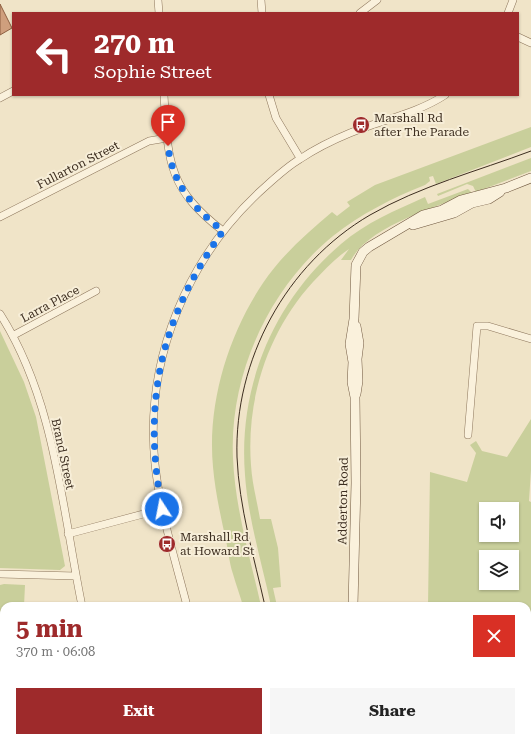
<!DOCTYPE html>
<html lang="en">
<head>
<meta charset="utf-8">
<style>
  :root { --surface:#fff; --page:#f6f6f6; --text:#222; --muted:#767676; --accent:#9e2a2b }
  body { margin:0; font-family:"Roboto Serif",serif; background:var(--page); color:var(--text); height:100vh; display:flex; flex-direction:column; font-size:15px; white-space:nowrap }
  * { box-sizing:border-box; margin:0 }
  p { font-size:13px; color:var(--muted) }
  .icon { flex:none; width:22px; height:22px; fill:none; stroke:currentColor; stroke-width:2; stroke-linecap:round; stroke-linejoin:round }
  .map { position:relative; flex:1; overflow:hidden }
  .sheet { position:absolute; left:0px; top:602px; width:531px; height:140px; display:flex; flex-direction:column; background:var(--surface); border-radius:12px 12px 0 0; box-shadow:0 1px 3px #0004 }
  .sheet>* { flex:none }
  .top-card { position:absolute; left:12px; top:12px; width:507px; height:84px; border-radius:0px; box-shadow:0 1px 3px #0004; background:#9e2a2b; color:#fff; overflow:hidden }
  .tools { position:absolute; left:479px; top:502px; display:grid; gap:8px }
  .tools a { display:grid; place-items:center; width:40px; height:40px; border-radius:0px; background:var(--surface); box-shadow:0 1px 3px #0004; font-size:20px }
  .pin { position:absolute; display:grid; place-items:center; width:34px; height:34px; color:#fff; margin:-41px -17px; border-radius:50% 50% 50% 0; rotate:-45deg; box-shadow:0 0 4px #0007 }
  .pin .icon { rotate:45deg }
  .me { position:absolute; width:44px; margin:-22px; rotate:349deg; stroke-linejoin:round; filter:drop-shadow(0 0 3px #0008) }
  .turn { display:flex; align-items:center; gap:14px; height:84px; padding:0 16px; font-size:18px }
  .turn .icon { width:52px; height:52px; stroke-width:2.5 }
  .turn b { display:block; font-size:28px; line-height:34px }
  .round { display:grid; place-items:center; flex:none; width:42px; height:42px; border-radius:0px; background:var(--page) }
  .head { display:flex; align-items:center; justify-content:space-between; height:68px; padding:0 16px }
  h1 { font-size:24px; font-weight:700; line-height:30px; color:var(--accent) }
  .primary-button { display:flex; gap:8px; margin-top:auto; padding:8px 16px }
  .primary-button a { flex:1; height:46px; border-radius:0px; background:var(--accent); color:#fff; font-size:16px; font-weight:700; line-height:46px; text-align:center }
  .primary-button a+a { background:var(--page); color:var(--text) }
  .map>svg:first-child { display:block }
  .green { fill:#c9cf9b; fill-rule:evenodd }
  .building { fill:#cf9f7d; stroke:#8d5f41 }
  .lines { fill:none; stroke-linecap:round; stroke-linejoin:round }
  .street-casing { stroke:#8d765c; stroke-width:8 }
  .secondary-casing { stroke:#6f573f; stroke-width:10 }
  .street { stroke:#faf1dc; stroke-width:7 }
  .secondary { stroke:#faf1dc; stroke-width:9 }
  .tram { stroke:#3d2e20; stroke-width:1 }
  .route { stroke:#1a73e8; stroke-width:7; stroke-dasharray:0 12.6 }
  .labels { text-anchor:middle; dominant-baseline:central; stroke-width:4; stroke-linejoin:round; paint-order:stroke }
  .poi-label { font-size:12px; fill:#3d2e20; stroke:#f7eed8; text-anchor:start }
  .street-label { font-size:12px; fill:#3d2e20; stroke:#f7eed8 }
</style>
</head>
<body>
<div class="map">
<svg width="531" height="742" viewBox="0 0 531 742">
  <rect width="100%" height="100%" fill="#f0e4c8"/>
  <path class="green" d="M531 127V147L436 184 433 176 429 177 430 181 425 185C392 198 361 214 333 236 269 288 229 375 233 458 235 508 250 557 261 606H243C240 595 236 585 233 574 229 562 228 548 225 536 220 513 215 490 213 467 207 404 228 335 263 283 282 255 307 233 332 212L337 216 350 206 347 202 375 185Z
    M531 158V171L476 192 473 186 467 184 438 196 437 194Z
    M468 189 472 193C436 207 369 226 351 260H341L349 249C335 258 325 270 313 282 268 331 246 399 251 465 252 483 257 501 260 519H271L278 548 281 587 273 588 277 606H271C262 563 248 519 245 475 238 387 273 302 341 244 365 223 396 210 425 197L428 204Z
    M0 331 24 382 36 417 65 566 60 570 0 568Z
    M531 419V470L529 501 531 502V628L527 649V606H428L430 472 467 482 476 453 470 445 476 441 482 451 507 457ZM486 509H512V535H486ZM486 557H512V583H486Z
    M4 584 25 585 24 606H4V638L0 631V585Z
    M67 738H106L107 742H66Z
    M271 738H290L291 742H272Z
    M457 738H511L510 742H456Z"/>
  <path class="building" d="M0 4 12 28 0 35Z"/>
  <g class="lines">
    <g class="street-casing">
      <path id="street" d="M158 0 159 13
        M261 0 262 13
        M360 13 377 0
        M508 13 513 0
        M518 37 531 43
        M164 95C168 160 167 188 223 231
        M269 95 276 118 300 158
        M0 98 13 91
        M0 217 149 141 167 138
        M0 314C55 400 62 508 82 606
        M14 335 96 291
        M468 435 477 326H488L531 339
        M68 534 162 509
        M0 574 76 576
        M187 606C175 559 160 512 155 464 144 359 188 255 266 186 277 176 288 166 300 159 315 149 333 140 350 133 381 120 416 114 445 95
        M527 706 531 678
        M30 738 31 742
        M114 738 115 742
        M220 738 221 742
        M524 742V738"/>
    </g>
    <g class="secondary-casing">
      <path id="secondary" d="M413 225 454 213 472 203 489 199 500 192
        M356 326 359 343 357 359 358 381 356 394
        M353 606 356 483 355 397 352 382 353 362 350 344 354 319 356 265 363 252 369 247 423 215 442 210 461 200 506 188 531 178
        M349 742 350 738"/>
    </g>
    <use href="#street" class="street"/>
    <use href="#secondary" class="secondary"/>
    <path class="tram" d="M265 606C254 557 239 507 237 457 234 360 286 264 370 215 420 186 478 171 531 151
      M298 738 299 742"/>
  </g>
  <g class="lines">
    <path class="route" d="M162 509C142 402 160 319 223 231 193 208 173 185 168 146"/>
  </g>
  <defs>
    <g id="bus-disc" transform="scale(0.9)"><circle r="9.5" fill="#9e2a2b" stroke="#f7eed8"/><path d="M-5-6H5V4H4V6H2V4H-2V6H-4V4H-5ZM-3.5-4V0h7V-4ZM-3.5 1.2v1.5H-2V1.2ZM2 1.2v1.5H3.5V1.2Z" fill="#fff"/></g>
  </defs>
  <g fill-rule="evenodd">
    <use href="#bus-disc" x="361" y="125"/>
    <use href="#bus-disc" x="167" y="544"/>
  </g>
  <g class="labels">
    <g class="poi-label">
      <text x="374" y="118">Marshall Rd<tspan x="374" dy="14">after The Parade</tspan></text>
      <text x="180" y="537">Marshall Rd<tspan x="180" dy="14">at Howard St</tspan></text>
    </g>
    <g class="street-label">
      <text transform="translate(78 165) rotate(-27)">Fullarton Street</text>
      <text transform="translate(50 304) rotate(-28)">Larra Place</text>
      <text transform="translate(63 454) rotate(78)">Brand Street</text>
      <text transform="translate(343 501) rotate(-89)">Adderton Road</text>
    </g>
  </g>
</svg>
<div class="tools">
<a><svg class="icon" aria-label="sound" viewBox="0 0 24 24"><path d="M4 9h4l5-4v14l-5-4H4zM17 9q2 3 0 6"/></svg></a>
<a><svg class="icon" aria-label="layers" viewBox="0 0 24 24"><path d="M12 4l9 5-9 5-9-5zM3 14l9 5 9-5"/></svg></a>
</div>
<div class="pin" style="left:168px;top:146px;background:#d93025"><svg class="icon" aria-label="arrive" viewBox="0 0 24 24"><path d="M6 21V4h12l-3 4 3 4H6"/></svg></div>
<svg class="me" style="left:162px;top:509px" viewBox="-20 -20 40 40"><circle r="17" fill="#1a73e8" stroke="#fff" stroke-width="3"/><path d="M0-11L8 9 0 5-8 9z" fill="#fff"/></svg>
<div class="top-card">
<div class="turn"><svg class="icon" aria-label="left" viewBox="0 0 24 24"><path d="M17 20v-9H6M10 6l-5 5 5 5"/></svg><div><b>270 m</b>Sophie Street</div></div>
</div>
<section class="sheet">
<div class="head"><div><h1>5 min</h1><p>370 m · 06:08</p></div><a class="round" style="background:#d93025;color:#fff"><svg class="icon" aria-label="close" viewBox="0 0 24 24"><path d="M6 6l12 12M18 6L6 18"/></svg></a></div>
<div class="primary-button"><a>Exit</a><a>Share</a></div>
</section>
</div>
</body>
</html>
